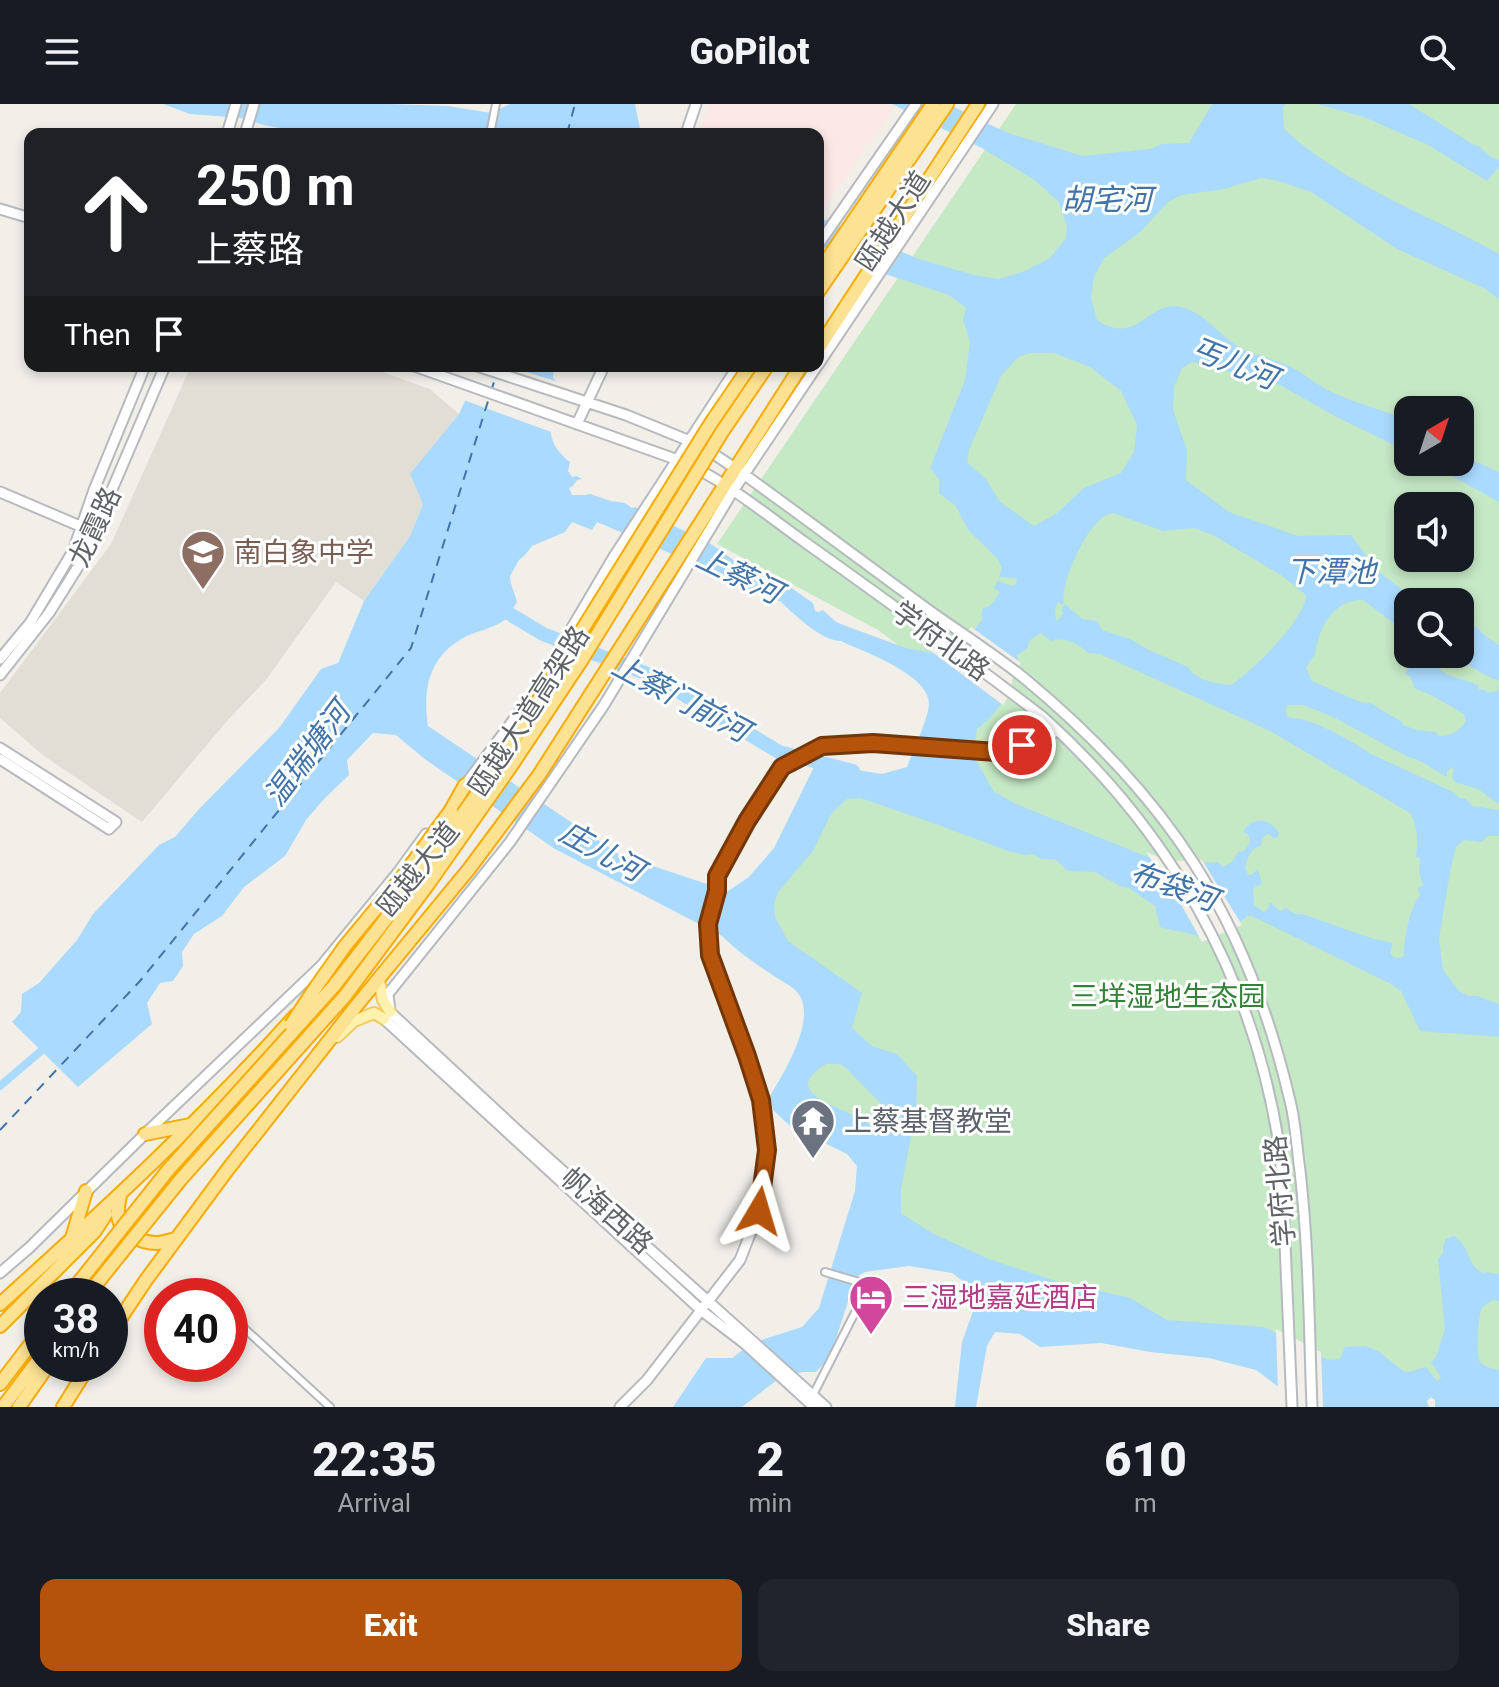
<!DOCTYPE html>
<html lang="en">
<head>
<meta charset="utf-8">
<style>
  :root { --surface:#171b24; --page:#20242c; --text:#f1f3f6; --muted:#9ea1a6; --accent:#b45309 }
  body { margin:0; font-family:Roboto,"Noto Sans SC",sans-serif; background:var(--page); color:var(--text); height:100vh; display:flex; flex-direction:column; font-size:30px; white-space:nowrap }
  * { box-sizing:border-box; margin:0 }
  p { font-size:26px; color:var(--muted) }
  .icon { flex:none; width:44px; height:44px; fill:none; stroke:currentColor; stroke-width:2; stroke-linecap:round; stroke-linejoin:round }
  .map { position:relative; height:1303px; overflow:hidden }
  .side { display:flex; flex-direction:column; background:var(--surface); flex:1 }
  .side>* { flex:none }
  .hud { position:absolute; left:24px; top:24px; width:800px; height:244px; border-radius:16px; box-shadow:0 4px 12px #0003; background:#202124; color:#fff; overflow:hidden }
  .needle { width:52px; rotate:39deg }
  .controls { position:absolute; left:1394px; top:292px; display:grid; gap:16px }
  .controls a { display:grid; place-items:center; width:80px; height:80px; border-radius:16px; background:var(--surface); box-shadow:0 4px 12px #0003; font-size:40px }
  .speed { position:absolute; left:24px; top:1174px; display:flex; gap:16px; font-size:40px; font-weight:700; text-align:center }
  .speed>* { display:grid; place-content:center; width:104px; height:104px; border-radius:50%; background:var(--surface); box-shadow:0 4px 12px #0003; line-height:1 }
  .speed small { font-size:20px; font-weight:400 }
  .speed .limit { border:12px solid #d22; background:#fff; color:#111 }
  .pin { position:absolute; display:grid; place-items:center; width:68px; height:68px; color:#fff; margin:-34px; border:4px solid #fff; border-radius:50%; box-shadow:0 2px 8px #0007 }
  .me { position:absolute; width:88px; margin:-44px; rotate:7deg; stroke-linejoin:round; filter:drop-shadow(0 0 6px #0008) }
  .turn { display:flex; align-items:center; gap:28px; height:168px; padding:0 40px; font-size:36px }
  .turn .icon { width:104px; height:104px; stroke-width:2.5 }
  .turn b { display:block; font-size:56px; line-height:68px }
  .then { display:flex; align-items:center; height:76px; padding:0 40px; background:#0003; gap:16px; font-size:30px }
  .eta { display:flex; justify-content:space-evenly; align-items:center; height:136px; text-align:center }
  .eta b { font-size:48px; font-weight:800; line-height:56px }
  .cta { display:flex; gap:16px; margin-top:auto; padding:16px 40px }
  .cta a { flex:1; height:92px; border-radius:16px; background:var(--accent); color:#fff; font-size:32px; font-weight:800; line-height:92px; text-align:center }
  .cta a+a { background:var(--page); color:var(--text) }
  header { display:flex; justify-content:space-between; align-items:center; height:104px; padding:0 40px; background:var(--surface); font-size:36px; font-weight:800 }
  .map>svg:first-child { display:block }
  .education { fill:#e1ded6 }
  .medical { fill:#fce8e6 }
  .green { fill:#c5e8c5; fill-rule:evenodd }
  .water { fill:#aadaff; fill-rule:evenodd }
  .pier { fill:#f1efe8 }
  .lines { fill:none; stroke-linecap:round; stroke-linejoin:round }
  .canal { stroke:#aadaff; stroke-width:8 }
  .river { stroke:#aadaff; stroke-width:14 }
  .ferry { stroke:#4174aa; stroke-width:2; stroke-dasharray:10 8; stroke-linecap:butt }
  .street-casing { stroke:#b5b8bc; stroke-width:10 }
  .secondary-casing { stroke:#b6babf; stroke-width:13 }
  .primary-casing { stroke:#f2c960; stroke-width:14 }
  .highway-casing { stroke:#f9ab00; stroke-width:16 }
  .street { stroke:#fff; stroke-width:6 }
  .secondary { stroke:#fff; stroke-width:9 }
  .primary { stroke:#fff2af; stroke-width:10 }
  .highway { stroke:#fde293; stroke-width:12 }
  .highway-bridge-casing { stroke:#f9ab00; stroke-width:16; stroke-linecap:butt }
  .highway-bridge { stroke:#fde293; stroke-width:12 }
  .route-casing { stroke:#753606; stroke-width:20 }
  .route { stroke:#b45309; stroke-width:14 }
  .labels { text-anchor:middle; dominant-baseline:central; stroke-width:6; stroke-linejoin:round; paint-order:stroke }
  .street-label { font-size:28px; fill:#5f6368; stroke:#fff }
  .education-label { font-size:28px; fill:#785e54; stroke:#fff; text-anchor:start }
  .park-label { font-size:28px; fill:#348238; stroke:#fff }
  .worship-label { font-size:28px; fill:#5b616d; stroke:#fff; text-anchor:start }
  .hotel-label { font-size:28px; fill:#b23c85; stroke:#fff; text-anchor:start }
  .water-label { font-size:30px; font-style:italic; fill:#4174aa; stroke:#fff }
</style>
</head>
<body>
<header><svg class="icon" aria-label="menu" viewBox="0 0 24 24"><path d="M4 6h16M4 12h16M4 18h16"/></svg>GoPilot<svg class="icon" aria-label="search" viewBox="0 0 24 24"><circle cx="10" cy="10" r="6"/><path d="M15 15l6 6"/></svg></header>
<div class="map">
<svg width="1499" height="1303" viewBox="0 0 1499 1303">
  <rect width="100%" height="100%" fill="#f1efe8"/>
  <path class="education" d="M191 262H365L430 285 459 310 411 370 423 399 410 432 364 497 336 478 266 576 227 617 142 718 44 652 0 614V589L111 440Z"/>
  <path class="medical" d="M709 0H886L894 4 820 110 818 109V30H699Z"/>
  <path class="green" d="M1016 0H1499V1299L1116 1229 888 1140 877 1059 795 995 819 889 738 832 822 674 903 690 962 589 878 526 717 440ZM1408 306H1460V358H1408ZM1408 402H1460V454H1408ZM1408 498H1460V550H1408Z"/>
  <path class="water" d="M163 0H388L448 2 491 9 510 0H635L641 30H310L264 21 241 14 190 10Z
    M892 0H949L977 15 1011 30 1083 52 1150 45 1162 40 1189 39 1212 0H1286L1283 3 1284 25C1344 81 1428 110 1499 150V195L1484 184 1397 145 1311 88 1275 76 1261 74 1224 85 1182 91 1169 97 1139 129 1104 154 1094 173 1091 194 1097 216C1138 243 1147 196 1181 203 1205 209 1217 229 1236 241 1253 252 1276 255 1293 264 1306 271 1317 281 1330 287 1352 298 1377 304 1400 313L1408 318V348L1333 311 1280 281 1192 258 1182 264 1174 283 1173 306 1187 346 1186 376 1229 408 1298 432 1351 431 1377 466 1401 485 1445 498H1408V530L1363 496C1334 494 1317 526 1315 552L1310 557 1306 564 1312 577 1360 598 1370 599 1402 618 1403 621 1416 626 1436 628 1438 632C1451 633 1459 627 1466 617L1464 610 1431 591 1414 584 1411 573 1405 570 1410 561 1409 550H1440L1434 559C1443 573 1463 575 1478 581L1479 586 1483 585 1488 589 1498 587 1499 582V700L1478 685 1455 678 1452 673 1454 666 1451 663 1447 668V673C1436 667 1420 655 1408 653L1335 614 1303 601H1288L1285 607 1288 613C1293 614 1297 615 1301 615 1320 619 1355 639 1371 650L1451 687 1461 695 1465 694 1473 702 1499 706V732H1488L1481 738 1464 736 1456 743 1450 768 1439 834 1443 866 1459 887 1469 892H1477L1499 900V933C1473 930 1447 930 1420 927L1401 887 1391 880 1252 812H1247L1243 816 1202 834C1189 828 1174 827 1160 823L1155 802 1129 784 1122 783 1095 768 1068 767 1055 755H1042L1033 750 1025 751 1008 747 936 720 860 694 847 695 835 706 830 712 813 747 778 788 774 800 775 813 788 837 862 889 852 924 872 942 897 950 917 972 916 1006 901 1085V1109L932 1129 989 1155 1056 1177 1130 1194 1167 1216 1264 1223 1328 1256 1340 1255 1345 1243 1365 1242 1378 1247 1403 1267 1409 1268 1426 1263 1437 1277 1441 1273 1431 1258 1436 1253 1445 1225 1438 1155 1443 1149V1142L1446 1135 1454 1132C1471 1143 1466 1161 1483 1169L1487 1168 1499 1170V1197L1493 1196C1490 1198 1484 1201 1482 1204 1478 1211 1476 1252 1480 1258 1485 1263 1493 1265 1499 1266V1303H1435V1296L1431 1293 1427 1297 1429 1303H1313L1289 1291 1256 1266 1209 1254 1150 1248 1101 1239 1040 1243 1020 1230 995 1228 987 1242 976 1303H955L962 1238 977 1196 972 1184 952 1169 909 1162 865 1168 856 1173 830 1253 816 1268H802L777 1276 742 1303H673L706 1254H732L752 1239 802 1223 819 1204 855 1087 857 1062 847 1050 790 1022 773 1006 770 992C783 970 819 913 797 888 791 881 779 876 771 870 753 858 737 847 722 832L555 745 426 656 396 631 373 629 347 656 349 671 325 694 306 716 285 752 244 783 222 812 194 830 182 848 183 862 173 877 160 879 147 899 152 920 78 983 12 918 21 908 22 890 39 879 77 836 93 810 159 741 175 733 199 705 279 624 321 565 338 559 364 497 410 432 423 400 410 370 459 310 481 262H554L553 274 558 279C552 311 540 336 570 358L568 367 572 373 577 372 582 375 577 376 573 382 569 384 572 391H585L590 390 611 397 625 399 632 404 635 403 711 440 735 457 790 483 813 499 815 507 818 508 823 506 836 518 854 525 906 544 934 549 966 537 983 514 981 510 983 504C992 503 995 496 1000 488L994 484 998 477 1012 482 1016 480 1017 476 1015 474 999 473 1002 464 997 454 969 427 955 401 939 389V375L930 364 965 276 970 238 963 216 966 204 949 191 873 166 818 141V113L919 155 974 171 999 175 1025 167 1050 154 1066 134 1067 122 1058 97 1033 75 982 44ZM1030 249H1054L1090 263 1121 287 1137 321 1134 348 1121 369 1084 384 1056 410 1034 422 1000 398 986 375 967 358 969 346 1001 272 1018 253ZM1113 409 1163 427 1194 424 1213 431 1281 471 1306 491C1306 515 1251 568 1231 581 1217 580 1195 576 1188 563L1149 546 1130 535 1102 526 1097 517 1082 515 1065 500 1061 506 1063 509 1058 516H1056C1055 510 1054 502 1059 498L1062 501 1064 499C1060 479 1085 426 1102 414 1105 411 1109 410 1113 409ZM572 418 592 426 597 418 700 462C710 462 713 467 721 473 732 480 745 484 757 488 766 491 769 497 780 497 795 511 821 537 841 537 864 548 928 570 929 599 929 613 912 649 907 663L882 670 816 659 774 744 749 773 728 787 620 751 428 622C422 584 430 550 467 532 478 527 492 524 502 518 508 514 513 504 517 498 515 489 510 481 510 472L519 456 525 451 532 442 565 428ZM1041 529 1051 537C1063 532 1080 540 1088 549L1100 550 1270 627 1410 709C1418 720 1418 740 1416 753L1420 754 1419 768 1423 781 1418 784 1420 792C1409 804 1404 836 1404 852L1398 854 1393 853 1390 849 1393 839 1374 835 1302 810H1295L1286 804 1280 807 1270 798 1268 805 1264 808 1254 801 1253 786 1256 782 1262 780 1258 765 1251 771H1248L1245 764C1247 755 1251 743 1261 742 1262 736 1263 731 1269 730L1274 734H1277L1279 729C1270 713 1252 713 1243 728L1249 731 1250 739 1244 747 1238 748 1232 758 1223 763 1218 758 1168 761 1016 700 994 688 973 651 977 625C988 617 1003 601 1007 588 1011 573 1010 569 1018 555L1017 551 1027 545 1030 536ZM826 960H840L846 964 886 1005 889 1018 882 1027C872 1022 863 1016 853 1011 843 1006 805 993 808 979 809 971 820 964 826 960Z
    M1317 0H1409L1474 41C1482 42 1482 46 1487 50 1490 53 1495 54 1499 56V63L1487 77 1428 41 1364 13Z
    M1460 349 1472 356 1499 368V398L1427 358H1460Z
    M1460 509 1488 534 1499 541V576L1493 575 1448 550H1460Z"/>
  <path class="pier" d="M476 262H507L565 280 566 290 554 326V329L461 295Z
    M971 523 1021 559 1013 572 1010 590 1003 601 927 544 933 545 957 540Z
    M1146 748 1169 757 1202 756 1242 821 1202 838 1182 802Z
    M1276 1225 1321 1248 1323 1303H1305L1278 1287Z"/>
  <g class="lines">
    <path class="canal" d="M0 982 48 941"/>
    <path class="river" d="M493 500 543 530 653 572 779 648 853 667"/>
    <path class="ferry" d="M567 30 575 0
      M491 288 496 271
      M0 1026 140 877 411 544 489 294"/>
    <g class="street-casing">
      <path id="street" d="M490 30 496 0
        M231 1212 330 1303
        M812 1293 869 1181 825 1168"/>
    </g>
    <g class="secondary-casing">
      <path id="secondary" d="M227 30 236 0
        M245 30 254 0
        M686 30 696 0
        M0 105 30 114
        M818 141 916 0
        M818 261 993 0
        M414 262 678 356C724 375 765 410 806 439 886 496 965 553 1043 613 1170 727 1253 872 1279 1041 1283 1073 1283 1106 1285 1139 1287 1193 1290 1248 1292 1303
        M477 262 626 311 702 342 745 371C807 416 869 462 930 507 961 529 994 550 1024 574 1088 627 1150 690 1195 761 1241 834 1272 918 1291 1001 1296 1023 1297 1046 1300 1067 1309 1146 1309 1224 1312 1303
        M817 262 733 387 604 601 510 738 388 890 390 908 516 1025 826 1303
        M577 320 604 262
        M0 388 94 428
        M0 555 30 519 73 447 94 386 145 262
        M0 571 49 509 81 458 165 262
        M0 644 116 718 109 725 0 655
        M463 684 534 588 613 454 738 262
        M384 915 702 1207 744 1239 814 1303
        M0 1169 29 1144 145 1030 321 862 399 767 426 730
        M620 1303 647 1276 740 1156 759 1107 767 1046 761 996 710 851 708 820 717 787V772L747 717 782 663 822 642 873 639 996 648 1048 633 1057 626"/>
    </g>
    <g class="primary-casing">
      <path id="primary" d="M379 876 383 896 390 908
        M337 933 354 917 374 909 384 915"/>
    </g>
    <g class="highway-casing">
      <path id="highway" d="M818 169 933 0
        M818 188 947 0
        M818 245 978 0
        M514 644 594 521 632 456
        M451 706 465 681
        M323 880 356 844 432 745
        M145 1030 190 1021
        M120 1091C119 1097 117 1105 118 1111 120 1129 140 1139 157 1139 163 1139 170 1136 176 1135
        M72 1134 86 1087
        M87 1192 110 1163
        M0 1200C102 1108 204 1014 295 912
        M0 1222 95 1127 106 1110
        M110 1230 146 1176 228 1065 357 901 469 765 539 671 801 262
        M0 1280 42 1225
        M3 1303 42 1251
        M19 1303 49 1260
        M63 1303 90 1260"/>
    </g>
    <use href="#street" class="street"/>
    <use href="#secondary" class="secondary"/>
    <use href="#primary" class="primary"/>
    <use href="#highway" class="highway"/>
    <g class="highway-bridge-casing">
      <path id="highway-bridge" d="M291 921 316 883 345 842 403 772 451 706
        M110 1163 181 1075 345 892 429 779 509 665 581 557 722 328 767 262
        M68 1192 169 1065 334 882 419 772 501 656 711 319 750 262"/>
    </g>
    <use href="#highway-bridge" class="highway-bridge"/>
  </g>
  <g class="lines">
    <g class="route-casing">
      <path id="route" d="M759 1107 767 1046 761 996 747 952 710 851 708 820 717 787V772L747 717 782 663 822 642 873 639 996 648 1022 641"/>
    </g>
    <use href="#route" class="route"/>
  </g>
  <defs>
    <g id="school-pin" transform="scale(2.3)"><path d="M0 17L-7.5 6A9.5 9.5 0 1 1 7.5 6Z" fill="#8d6e63" stroke="#fff"/><path d="M0-5L7-2L0 1L-7-2ZM-4 1L0 2.5L4 1V4Q0 6-4 4Z" fill="#fff"/></g>
    <g id="temple-pin" transform="scale(2.3)"><path d="M0 17L-7.5 6A9.5 9.5 0 1 1 7.5 6Z" fill="#6b7280" stroke="#fff"/><path d="M0-6L5-2H3V0L6.5 2.5H4V6H1.5V3h-3V6H-4V2.5H-6.5L-3 0V-2H-5Z" fill="#fff"/></g>
    <g id="hotel-pin" transform="scale(2.3)"><path d="M0 17L-7.5 6A9.5 9.5 0 1 1 7.5 6Z" fill="#d1479c" stroke="#fff"/><path d="M-6-4.5h1.5V1H6V5H4.5V3h-9V5H-6ZM-4 0a1.8 1.8 0 1 1 3.6 0ZM.5 0V-2.5h3Q6-2.5 6 0Z" fill="#fff"/></g>
  </defs>
  <g fill-rule="evenodd">
    <use href="#school-pin" x="203" y="448"/>
    <use href="#temple-pin" x="813" y="1017"/>
    <use href="#hotel-pin" x="871" y="1193"/>
  </g>
  <g class="labels">
    <g class="street-label">
      <text transform="translate(893 117) rotate(-57)">瓯越大道</text>
      <text transform="translate(95 423) rotate(-65)">龙霞路</text>
      <text transform="translate(941 537) rotate(36)">学府北路</text>
      <text transform="translate(529 607) rotate(-57)">瓯越大道高架路</text>
      <text transform="translate(418 765) rotate(-51)">瓯越大道</text>
      <text transform="translate(1280 1087) rotate(-95)">学府北路</text>
      <text transform="translate(607 1107) rotate(42)">帆海西路</text>
    </g>
    <g class="education-label">
      <text x="234" y="448">南白象中学</text>
    </g>
    <g class="park-label">
      <text x="1168" y="892">三垟湿地生态园</text>
    </g>
    <g class="worship-label">
      <text x="844" y="1017">上蔡基督教堂</text>
    </g>
    <g class="hotel-label">
      <text x="902" y="1193">三湿地嘉延酒店</text>
    </g>
    <g class="water-label">
      <text x="1107" y="95">胡宅河</text>
      <text transform="translate(1234 259) rotate(22)">丐儿河</text>
      <text x="1331" y="467">下潭池</text>
      <text transform="translate(739 471) rotate(26)">上蔡河</text>
      <text transform="translate(681 594) rotate(28)">上蔡门前河</text>
      <text transform="translate(307 650) rotate(-53)">温瑞塘河</text>
      <text transform="translate(602 747) rotate(29)">庄儿河</text>
      <text transform="translate(1174 782) rotate(20)">布袋河</text>
    </g>
  </g>
</svg>
<div class="controls">
<a><svg class="needle" viewBox="-14 -14 28 28"><path d="M0-13l5 13h-10z" fill="#e53935"/><path d="M0 13l5-13h-10z" fill="#9ea1a6"/></svg></a>
<a><svg class="icon" aria-label="sound" viewBox="0 0 24 24"><path d="M4 9h4l5-4v14l-5-4H4zM17 9q2 3 0 6"/></svg></a>
<a><svg class="icon" aria-label="search" viewBox="0 0 24 24"><circle cx="10" cy="10" r="6"/><path d="M15 15l6 6"/></svg></a>
</div>
<div class="speed"><div>38<small>km/h</small></div><div class="limit">40</div></div>
<div class="pin" style="left:1022px;top:641px;background:#d93025"><svg class="icon" aria-label="arrive" viewBox="0 0 24 24"><path d="M6 21V4h12l-3 4 3 4H6"/></svg></div>
<svg class="me" style="left:759px;top:1107px" viewBox="-20 -20 40 40"><path d="M0-17L14 15 0 8-14 15z" fill="#b45309" stroke="#fff" stroke-width="4"/></svg>
<div class="hud">
<div class="turn"><svg class="icon" aria-label="ahead" viewBox="0 0 24 24"><path d="M12 20V5M6 11l6-6 6 6"/></svg><div><b>250 m</b>上蔡路</div></div>
<div class="then">Then<svg class="icon" aria-label="arrive" viewBox="0 0 24 24"><path d="M6 21V4h12l-3 4 3 4H6"/></svg></div>
</div>
</div>
<section class="side">
<div class="eta">
<div><b>22:35</b><p>Arrival</p></div>
<div><b>2</b><p>min</p></div>
<div><b>610</b><p>m</p></div>
</div>
<div class="cta"><a>Exit</a><a>Share</a></div>
</section>
</body>
</html>
